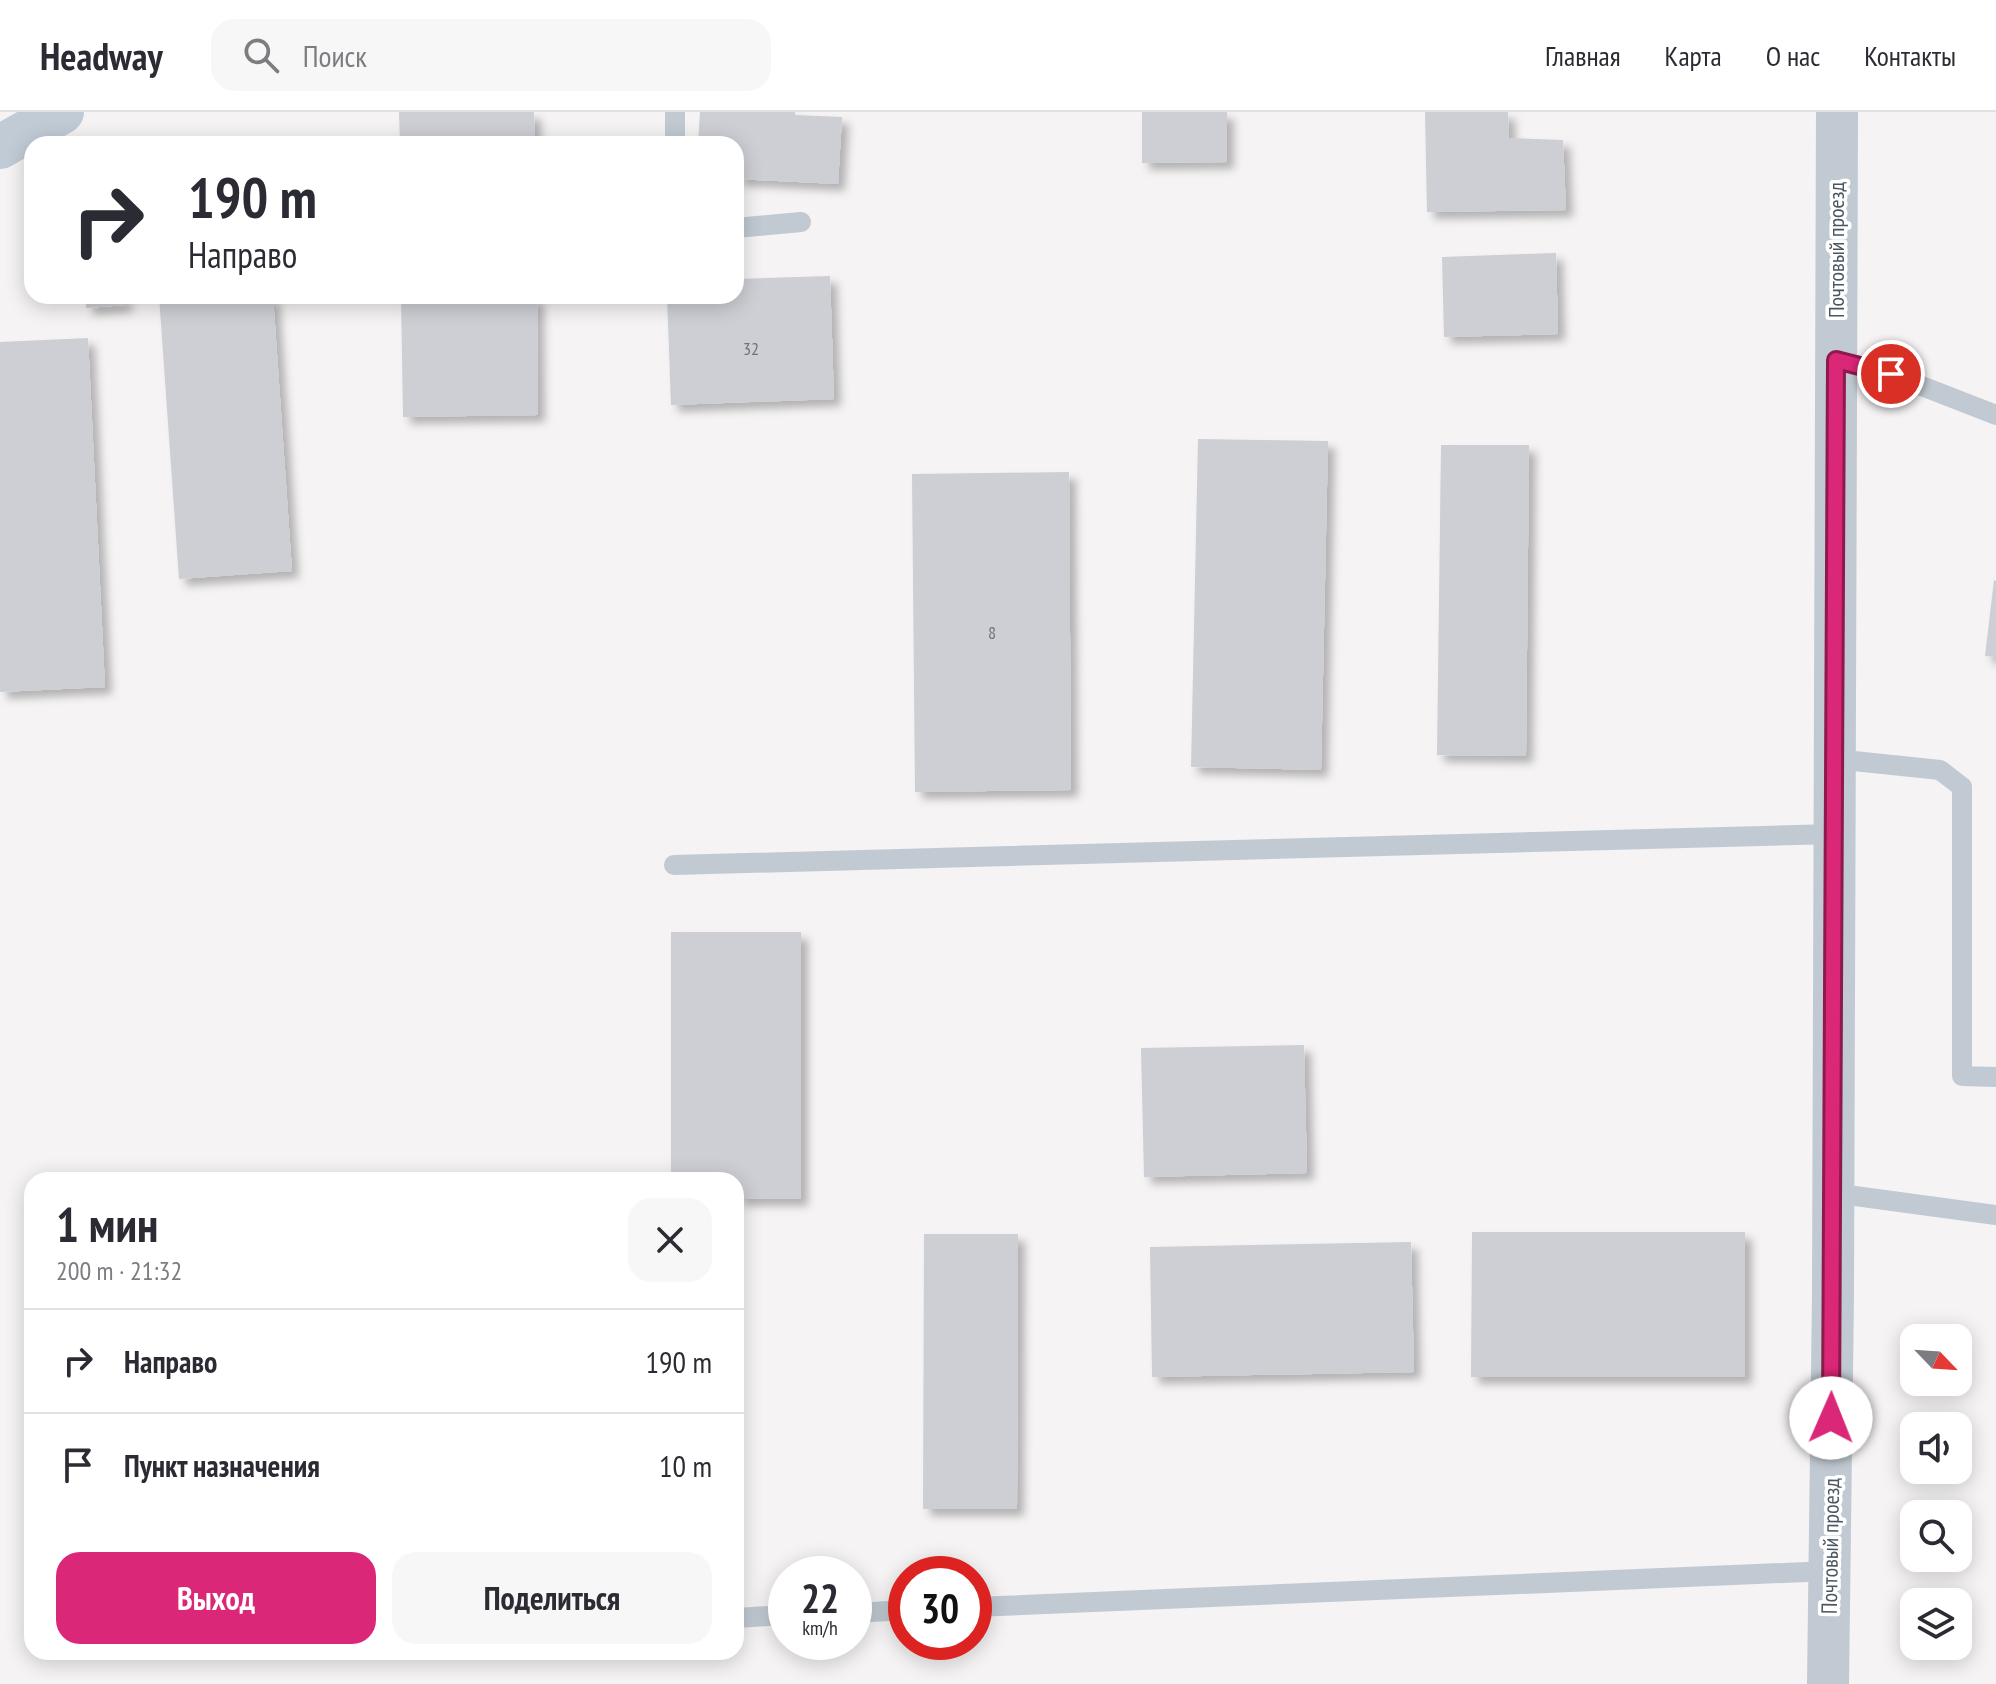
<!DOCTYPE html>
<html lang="ru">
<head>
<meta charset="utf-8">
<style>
  :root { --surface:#fff; --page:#f7f7f7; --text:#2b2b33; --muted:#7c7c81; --line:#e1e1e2; --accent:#db2777 }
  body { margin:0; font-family:"PT Sans Narrow",sans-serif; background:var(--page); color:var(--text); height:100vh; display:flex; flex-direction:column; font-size:30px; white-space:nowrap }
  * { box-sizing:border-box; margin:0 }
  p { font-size:26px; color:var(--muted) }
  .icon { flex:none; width:44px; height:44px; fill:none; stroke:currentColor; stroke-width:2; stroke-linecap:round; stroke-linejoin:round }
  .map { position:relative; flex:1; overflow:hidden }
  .panel { position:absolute; left:24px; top:1060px; width:720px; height:488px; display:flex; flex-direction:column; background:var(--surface); border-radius:24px; box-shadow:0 4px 20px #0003 }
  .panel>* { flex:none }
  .banner { position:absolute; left:24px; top:24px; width:720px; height:168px; border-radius:24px; box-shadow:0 4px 20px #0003; background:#fff; color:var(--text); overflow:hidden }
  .needle { width:52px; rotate:115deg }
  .controls { position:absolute; left:1900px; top:1212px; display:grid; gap:16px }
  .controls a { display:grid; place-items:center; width:72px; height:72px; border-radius:16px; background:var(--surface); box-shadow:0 4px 20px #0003; font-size:40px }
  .speed { position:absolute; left:768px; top:1444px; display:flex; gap:16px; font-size:40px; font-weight:700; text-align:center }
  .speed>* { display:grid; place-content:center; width:104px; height:104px; border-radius:50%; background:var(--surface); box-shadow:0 4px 20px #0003; line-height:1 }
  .speed small { font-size:20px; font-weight:400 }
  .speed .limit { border:12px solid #d22; background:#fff; color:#111 }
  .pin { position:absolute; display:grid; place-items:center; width:68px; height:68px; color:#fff; margin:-34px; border:4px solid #fff; border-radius:50%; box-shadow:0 2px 8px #0007 }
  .me { position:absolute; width:88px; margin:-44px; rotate:1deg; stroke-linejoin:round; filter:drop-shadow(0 0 6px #0008) }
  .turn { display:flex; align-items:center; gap:28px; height:168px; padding:0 32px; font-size:36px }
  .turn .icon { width:104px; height:104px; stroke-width:2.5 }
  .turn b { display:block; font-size:56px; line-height:68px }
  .round { display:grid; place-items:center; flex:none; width:84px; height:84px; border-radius:24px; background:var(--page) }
  .headline { display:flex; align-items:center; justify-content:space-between; height:136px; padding:0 32px }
  h1 { font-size:48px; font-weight:800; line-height:60px }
  .button { display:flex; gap:16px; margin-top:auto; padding:16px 32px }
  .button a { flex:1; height:92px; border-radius:24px; background:var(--accent); color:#fff; font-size:32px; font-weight:800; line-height:92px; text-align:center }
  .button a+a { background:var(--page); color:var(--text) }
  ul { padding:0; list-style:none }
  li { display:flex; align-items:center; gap:24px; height:104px; padding:0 32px; border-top:2px solid var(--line) }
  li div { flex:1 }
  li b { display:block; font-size:30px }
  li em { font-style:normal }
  header { display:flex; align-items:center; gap:48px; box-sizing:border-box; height:112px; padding:0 40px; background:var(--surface); border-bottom:2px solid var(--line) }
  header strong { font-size:38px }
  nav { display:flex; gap:44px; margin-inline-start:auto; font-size:28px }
  .search { width:560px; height:72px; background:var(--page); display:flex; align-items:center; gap:20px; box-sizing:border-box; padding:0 28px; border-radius:24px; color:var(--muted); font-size:30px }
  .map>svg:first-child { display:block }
  .building { fill:#cdcfd5; filter:url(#shadow) }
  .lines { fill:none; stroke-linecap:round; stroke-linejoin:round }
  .lane { stroke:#c1cad2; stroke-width:20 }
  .street { stroke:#c1cad2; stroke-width:42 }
  .secondary { stroke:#c1cbd6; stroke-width:44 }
  .route-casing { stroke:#8e194d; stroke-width:20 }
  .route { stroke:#db2777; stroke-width:14 }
  .labels { text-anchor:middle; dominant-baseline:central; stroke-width:7; stroke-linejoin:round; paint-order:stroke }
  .number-label { font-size:18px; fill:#6b747e }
  .street-label { font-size:22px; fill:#4a5661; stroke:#fff }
</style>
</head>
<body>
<header>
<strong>Headway</strong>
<div class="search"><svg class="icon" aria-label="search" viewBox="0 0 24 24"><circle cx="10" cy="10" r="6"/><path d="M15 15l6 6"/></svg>Поиск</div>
<nav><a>Главная</a><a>Карта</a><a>О нас</a><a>Контакты</a></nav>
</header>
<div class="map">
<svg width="1996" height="1572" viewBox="0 0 1996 1572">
  <defs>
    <filter id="shadow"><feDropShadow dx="7" dy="7" stdDeviation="4" flood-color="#0004"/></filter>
  </defs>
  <rect width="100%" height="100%" fill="#f5f3f3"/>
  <path class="building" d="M399 0H534L535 32H400Z
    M700 0H795V3L842 5 838 72 736 67V32H698Z
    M1142 0H1227V50L1142 51Z
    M1425 0H1508L1509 26 1563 28 1566 98 1427 100Z
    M1556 141 1558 222 1444 225 1442 145Z
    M830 164 834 287 671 293 667 184H736V167Z
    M86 184H125V193L86 196Z
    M159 184H273L292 459 179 467Z
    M401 184H537L538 303 403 305Z
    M88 226 105 575 0 580V230Z
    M1198 327 1328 329 1321 658 1191 655Z
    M1441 333H1529L1526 644 1437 643Z
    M1069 360 1071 678 915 680 912 362Z
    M1994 468 1996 469V545L1985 544Z
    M671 820H801V1087H736V1068H671Z
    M1304 933 1307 1061 1144 1065 1141 936Z
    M1472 1120H1745V1265H1471Z
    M924 1122H1018L1017 1397H923Z
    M1411 1130 1414 1260 1152 1265 1150 1135Z"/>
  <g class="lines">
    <path class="lane" d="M675 32V0
      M736 116 801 110
      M1836 248 1891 262 1996 303
      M1835 647 1940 658 1962 675V964L1996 965
      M674 753 1834 722
      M1833 1081 1996 1103
      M974 1495 1830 1459
      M854 1501 906 1498
      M736 1506 786 1503"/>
    <path class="street" d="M1828 1572 1833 1183 1837 0"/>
    <path class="secondary" d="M0 35 62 0"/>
  </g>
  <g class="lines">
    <g class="route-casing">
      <path id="route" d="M1831 1306 1836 248 1891 262"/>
    </g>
    <use href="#route" class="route"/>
  </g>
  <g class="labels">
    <g class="number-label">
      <text x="751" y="236">32</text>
      <text x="992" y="520">8</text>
    </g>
    <g class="street-label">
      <text transform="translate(1836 138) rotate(-90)">Почтовый проезд</text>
      <text transform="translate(1830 1434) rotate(-89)">Почтовый проезд</text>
    </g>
  </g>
</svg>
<div class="controls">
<a><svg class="needle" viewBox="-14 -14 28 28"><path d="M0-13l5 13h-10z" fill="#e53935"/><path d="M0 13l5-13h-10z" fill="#7c7c81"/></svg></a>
<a><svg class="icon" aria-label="sound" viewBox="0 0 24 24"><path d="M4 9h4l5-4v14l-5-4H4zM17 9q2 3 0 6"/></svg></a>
<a><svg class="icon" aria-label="search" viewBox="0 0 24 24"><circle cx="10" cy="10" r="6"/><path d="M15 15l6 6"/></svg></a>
<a><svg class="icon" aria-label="layers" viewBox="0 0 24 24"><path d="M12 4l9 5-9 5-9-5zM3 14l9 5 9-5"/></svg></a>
</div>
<div class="speed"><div>22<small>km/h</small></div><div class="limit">30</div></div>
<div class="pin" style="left:1891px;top:262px;background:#d93025"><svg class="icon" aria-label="arrive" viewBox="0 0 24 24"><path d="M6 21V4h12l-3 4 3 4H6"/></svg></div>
<svg class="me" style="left:1831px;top:1306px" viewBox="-20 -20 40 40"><circle r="19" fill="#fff"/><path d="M0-13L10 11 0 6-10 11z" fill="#db2777"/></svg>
<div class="banner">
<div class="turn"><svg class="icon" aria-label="right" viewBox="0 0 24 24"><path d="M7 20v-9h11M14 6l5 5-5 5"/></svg><div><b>190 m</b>Направо</div></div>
</div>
<section class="panel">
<div class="headline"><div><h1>1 мин</h1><p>200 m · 21:32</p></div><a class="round"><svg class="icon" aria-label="close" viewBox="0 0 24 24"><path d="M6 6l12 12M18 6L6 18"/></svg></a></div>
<ul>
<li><svg class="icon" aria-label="right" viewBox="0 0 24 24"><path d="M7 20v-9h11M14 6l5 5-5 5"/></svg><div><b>Направо</b></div><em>190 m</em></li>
<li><svg class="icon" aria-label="arrive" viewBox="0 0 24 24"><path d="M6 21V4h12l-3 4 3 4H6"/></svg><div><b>Пункт назначения</b></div><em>10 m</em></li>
</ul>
<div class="button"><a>Выход</a><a>Поделиться</a></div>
</section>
</div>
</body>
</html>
